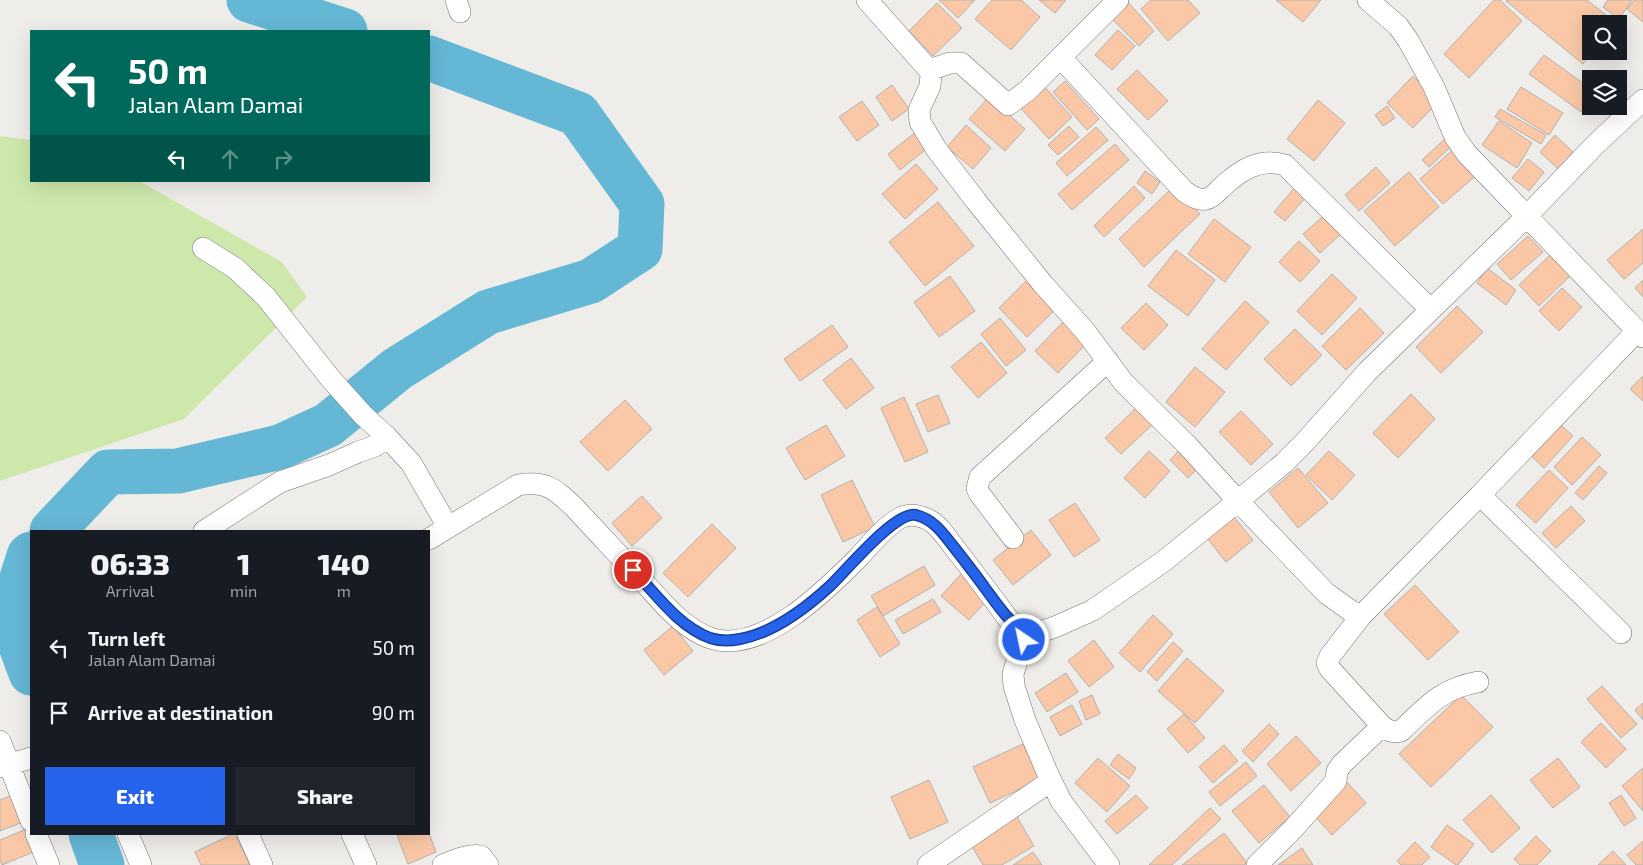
<!DOCTYPE html>
<html lang="en">
<head>
<meta charset="utf-8">
<style>
  :root { --surface:#171b24; --page:#20242c; --text:#f1f3f6; --muted:#9ea1a6; --accent:#2563eb }
  body { margin:0; font-family:"Exo 2",sans-serif; background:var(--page); color:var(--text); height:100vh; display:flex; flex-direction:column; font-size:19px; white-space:nowrap }
  * { box-sizing:border-box; margin:0 }
  p { font-size:16px; color:var(--muted) }
  .icon { flex:none; width:28px; height:28px; fill:none; stroke:currentColor; stroke-width:2; stroke-linecap:round; stroke-linejoin:round }
  .map { position:relative; flex:1; overflow:hidden }
  .side { position:absolute; left:30px; top:530px; width:400px; height:305px; display:flex; flex-direction:column; background:var(--surface); border-radius:0px; box-shadow:0 5px 20px #0002 }
  .side>* { flex:none }
  .guide { position:absolute; left:30px; top:30px; width:400px; height:152px; border-radius:0px; box-shadow:0 5px 20px #0002; background:#00695c; color:#fff; overflow:hidden }
  .buttons { position:absolute; left:1582px; top:15px; display:grid; gap:10px }
  .buttons a { display:grid; place-items:center; width:45px; height:45px; border-radius:0px; background:var(--surface); box-shadow:0 5px 20px #0002; font-size:25px }
  .pin { position:absolute; display:grid; place-items:center; width:42px; height:42px; color:#fff; margin:-21px; border:2px solid #fff; border-radius:50%; box-shadow:0 1px 5px #0007 }
  .me { position:absolute; width:55px; margin:-28px; rotate:326deg; stroke-linejoin:round; filter:drop-shadow(0 0 4px #0008) }
  .turn { display:flex; align-items:center; gap:18px; height:105px; padding:0 15px; font-size:22px }
  .turn .icon { width:65px; height:65px; stroke-width:2.5 }
  .turn b { display:block; font-size:35px; line-height:42px }
  .lanes { display:flex; align-items:center; height:48px; padding:0 15px; background:#0003; justify-content:center; gap:25px; direction:ltr }
  .lanes .off { opacity:.35 }
  .eta { display:flex; justify-content:space-evenly; align-items:center; height:85px; text-align:center }
  .eta b { font-size:30px; font-weight:800; line-height:35px }
  .primary-button { display:flex; gap:10px; margin-top:auto; padding:10px 15px }
  .primary-button a { flex:1; height:58px; border-radius:0px; background:var(--accent); color:#fff; font-size:20px; font-weight:800; line-height:58px; text-align:center }
  .primary-button a+a { background:var(--page); color:var(--text) }
  ul { padding:0; list-style:none }
  li { display:flex; align-items:center; gap:15px; height:65px; padding:0 15px }
  li div { flex:1 }
  li b { display:block; font-size:19px }
  li em { font-style:normal }
  .map>svg:first-child { display:block }
  .green { fill:#cee8ac }
  .lines { fill:none; stroke-linecap:round; stroke-linejoin:round }
  .river { stroke:#64b7d5; stroke-width:45 }
  .building { fill:#fac8a6; stroke:#b4b1af }
  .street-casing { stroke:#777572; stroke-width:22 }
  .street { stroke:#fff; stroke-width:21 }
  .route-casing { stroke:#184099; stroke-width:12 }
  .route { stroke:#2563eb; stroke-width:9 }
</style>
</head>
<body>
<div class="map">
<svg width="1643" height="865" viewBox="0 0 1643 865">
  <rect width="100%" height="100%" fill="#eeede9"/>
  <path class="green" d="M0 136 31 140V181H139L282 262 307 297 184 419 0 481Z"/>
  <g class="lines">
    <path class="river" d="M249 0 345 31
      M52 531 108 472 178 471 280 447 328 425 397 369 488 312 591 281 640 249 642 204 578 114 429 58
      M31 554 29 556 10 616 31 673
      M91 834 102 865"/>
  </g>
  <path class="building" d="M939 0H975L958 18Z
    M992 0H1021L1040 17 1011 50 975 19Z
    M1039 0H1066L1055 13Z
    M1126 0 1154 31 1139 46 1109 16Z
    M1151 0H1188L1200 13 1168 41 1141 9Z
    M1276 0H1321L1303 22Z
    M1494 0H1500L1522 21 1469 78 1444 54Z
    M1507 0H1587L1616 23 1591 24V51H1593L1583 64 1506 1Z
    M1608 0H1632L1619 19 1603 7Z
    M1634 0H1643V22L1627 9Z
    M937 3 962 28 933 56 909 31Z
    M1118 30 1135 46 1112 70 1095 55Z
    M1544 55 1591 89V99L1581 112 1529 74Z
    M1137 70 1168 101 1148 120 1117 89Z
    M1413 76 1439 101 1413 128 1387 103Z
    M1065 81 1099 119 1087 130 1053 92Z
    M1041 83 1072 117 1049 139 1018 105Z
    M892 85 909 109 892 121 876 97Z
    M1521 87 1563 113 1549 135 1507 109Z
    M989 97 1025 129 1005 151 969 119Z
    M1318 100 1345 123 1314 161 1287 139Z
    M862 101 879 125 857 141 839 117Z
    M1387 106 1395 118 1383 126 1375 115Z
    M1500 109 1546 135 1541 144 1495 117Z
    M1499 121 1532 143 1517 168 1482 145Z
    M966 125 991 148 973 169 947 147Z
    M1069 126 1079 137 1058 155 1048 145Z
    M1096 127 1108 140 1067 176 1056 163Z
    M917 131 929 147 900 170 888 154Z
    M1555 135 1573 152 1558 169 1540 152Z
    M1447 137 1454 144 1429 167 1422 160Z
    M1115 144 1129 160 1072 210 1058 194Z
    M1457 146 1480 172 1443 204 1420 179Z
    M1528 159 1544 172 1529 191 1512 178Z
    M916 164 938 189 905 219 882 194Z
    M1376 167 1390 183 1359 211 1345 195Z
    M1145 171 1160 182 1152 194 1137 183Z
    M1409 172 1439 207 1395 246 1364 211Z
    M1134 186 1145 198 1104 237 1094 226Z
    M1174 186 1200 214 1144 267 1119 239Z
    M1296 186 1308 195 1285 221 1274 212Z
    M938 202 974 246 925 286 889 242Z
    M1327 213 1344 231 1320 253 1303 234Z
    M1214 219 1251 247 1225 282 1188 254Z
    M1643 229V263L1624 279 1607 260Z
    M1528 236 1543 252 1511 280 1497 264Z
    M1299 241 1320 261 1300 282 1279 262Z
    M1176 250 1215 280 1188 316 1148 286Z
    M1551 254 1571 275 1539 306 1519 285Z
    M1487 268 1516 290 1506 305 1477 283Z
    M1332 274 1357 298 1322 335 1297 311Z
    M950 276 975 311 939 337 914 302Z
    M1027 280 1056 309 1027 337 999 308Z
    M1643 280V297L1635 288Z
    M1562 288 1582 307 1559 331 1539 311Z
    M1245 301 1269 322 1226 370 1202 349Z
    M1146 303 1168 325 1144 350 1121 328Z
    M1457 306 1483 332 1441 373 1416 347Z
    M1360 308 1384 333 1346 370 1322 346Z
    M1000 318 1026 350 1006 366 981 334Z
    M1064 321 1087 343 1058 373 1035 351Z
    M832 325 848 347 800 381 784 359Z
    M1295 329 1322 355 1291 386 1264 359Z
    M981 342 1007 373 978 398 951 367Z
    M851 358 874 388 846 409 823 380Z
    M1195 367 1225 392 1195 427 1166 402Z
    M1643 376V401L1630 389Z
    M1411 394 1435 419 1398 458 1373 433Z
    M938 395 950 423 928 432 916 404Z
    M904 397 928 452 905 462 881 408Z
    M625 400 652 429 608 471 580 442Z
    M1137 407 1153 424 1121 454 1105 438Z
    M1241 411 1273 444 1251 465 1219 432Z
    M1554 419 1573 436 1544 468 1525 450Z
    M826 425 845 456 805 480 786 448Z
    M1582 437 1601 455 1572 485 1554 467Z
    M1184 445 1202 464 1188 478 1170 460Z
    M1149 451 1170 471 1145 498 1124 478Z
    M1329 451 1355 475 1332 500 1306 475Z
    M1599 466 1607 473 1583 500 1575 493Z
    M1298 468 1328 503 1298 528 1269 492Z
    M1549 470 1568 488 1536 523 1516 505Z
    M852 480 875 527 843 542 821 495Z
    M642 496 662 518 632 546 612 523Z
    M1075 503 1100 540 1074 557 1049 520Z
    M1571 506 1585 521 1556 548 1542 533Z
    M1233 516 1253 540 1226 562 1207 538Z
    M712 524 736 548 688 597 663 573Z
    M1031 530 1051 555 1013 585 993 560Z
    M924 566 935 585 883 616 871 596Z
    M962 573 989 598 969 620 941 596Z
    M1415 585 1459 632 1428 660 1384 614Z
    M933 599 941 612 903 634 895 620Z
    M877 607 900 644 880 657 857 620Z
    M1153 615 1173 634 1140 672 1119 653Z
    M673 626 693 651 664 675 644 650Z
    M1094 640 1114 667 1089 687 1068 661Z
    M1173 642 1183 651 1157 681 1147 672Z
    M1187 658 1224 691 1195 723 1158 691Z
    M1066 673 1078 692 1047 712 1035 693Z
    M1602 686 1637 724 1621 738 1587 699Z
    M1092 695 1100 714 1086 720 1079 701Z
    M1461 695 1493 727 1431 787 1399 754Z
    M1643 703V720L1635 710Z
    M1072 705 1082 724 1060 736 1050 717Z
    M1184 714 1205 738 1188 753 1167 729Z
    M1601 723 1626 749 1606 768 1581 742Z
    M1269 724 1279 734 1253 762 1242 751Z
    M1296 736 1321 763 1291 791 1267 764Z
    M1023 744 1040 780 990 803 973 767Z
    M1224 745 1238 761 1213 783 1199 767Z
    M1118 754 1136 768 1129 779 1110 765Z
    M1098 758 1130 786 1107 812 1075 783Z
    M1558 758 1580 787 1553 808 1530 780Z
    M1246 762 1257 776 1220 806 1209 792Z
    M1643 768V811L1622 786Z
    M929 780 948 822 910 839 891 797Z
    M1345 780 1366 803 1332 835 1311 812Z
    M1264 785 1290 817 1259 843 1232 811Z
    M12 795 23 822 0 831V800Z
    M1136 795 1148 808 1117 834 1105 821Z
    M1491 795 1520 828 1492 853 1463 820Z
    M1621 795 1636 818 1624 826 1609 803Z
    M1210 808 1221 819 1172 865H1149Z
    M1013 810 1034 846 1002 865H983L967 838Z
    M1447 825 1474 844 1458 865H1456L1431 847Z
    M29 828 38 850 2 865 0 860V840Z
    M429 833 436 852 408 864 397 835Z
    M1224 833 1247 863 1244 865H1182Z
    M233 834H235L250 865H201L195 852Z
    M1536 836 1551 851 1537 865H1520L1514 859Z
    M1643 841V865H1636L1627 855Z
    M1415 842 1430 857 1422 865H1401L1397 861Z
    M1302 848 1313 865H1278Z
    M1613 851 1626 865H1598Z
    M1033 852 1042 865H1013Z"/>
  <g class="lines">
    <g class="street-casing">
      <path id="street" d="M456 0 460 12
        M867 0 929 70 931 74 930 86 919 110 920 122 937 150 976 201 1042 283 1085 331 1124 383 1187 445 1238 501 1326 593 1351 611 1361 616
        M1368 0 1398 26 1408 40 1434 87 1455 137 1467 154 1643 337
        M1061 58 1184 191C1190 195 1198 201 1206 199 1212 198 1217 192 1221 188 1239 171 1259 157 1285 165L1430 309
        M929 70 950 63H961L1008 105 1028 90 1118 0
        M203 248 235 268 266 297 330 378 363 415 387 437 411 463 448 527
        M204 531 280 482 329 465 358 452 375 446 387 437
        M1013 538 979 493 977 488 980 477 1108 361
        M429 539 518 485C546 480 555 489 575 508 596 531 618 554 639 577 660 599 680 627 710 638 761 656 827 589 859 557 871 544 884 527 900 518 910 513 919 515 929 520 940 526 949 541 957 551 974 573 992 597 1009 620L1026 632 1036 633 1055 627 1093 610 1164 561 1238 501 1284 463 1304 443 1367 372 1526 217 1596 144 1643 100
        M1026 632 1013 674 1014 686 1025 720 1047 772 1061 801 1109 865
        M1621 633 1480 495 1637 331
        M1382 726C1389 731 1393 733 1401 731 1426 707 1442 688 1478 682
        M0 741 31 821
        M0 767 31 758
        M36 834 49 865
        M128 834 141 865
        M248 834 262 865
        M352 834 366 865
        M443 865C455 860 468 854 481 856L488 865
        M928 865 1051 781
        M1257 865 1293 829 1336 781 1337 771 1342 764 1382 726 1330 669 1327 663 1330 656 1361 616 1480 495"/>
    </g>
    <use href="#street" class="street"/>
  </g>
  <g class="lines">
    <g class="route-casing">
      <path id="route" d="M633 570C656 594 678 626 710 638 719 641 730 641 740 639 773 633 805 609 830 586 846 571 895 511 916 515 933 519 943 533 953 546 964 560 975 574 985 588 997 604 1008 622 1026 632L1024 640"/>
    </g>
    <use href="#route" class="route"/>
  </g>
</svg>
<div class="buttons">
<a><svg class="icon" aria-label="search" viewBox="0 0 24 24"><circle cx="10" cy="10" r="6"/><path d="M15 15l6 6"/></svg></a>
<a><svg class="icon" aria-label="layers" viewBox="0 0 24 24"><path d="M12 4l9 5-9 5-9-5zM3 14l9 5 9-5"/></svg></a>
</div>
<div class="pin" style="left:633px;top:570px;background:#d93025"><svg class="icon" aria-label="arrive" viewBox="0 0 24 24"><path d="M6 21V4h12l-3 4 3 4H6"/></svg></div>
<svg class="me" style="left:1024px;top:640px" viewBox="-20 -20 40 40"><circle r="17" fill="#2563eb" stroke="#fff" stroke-width="3"/><path d="M0-11L8 9 0 5-8 9z" fill="#fff"/></svg>
<div class="guide">
<div class="turn"><svg class="icon" aria-label="left" viewBox="0 0 24 24"><path d="M17 20v-9H6M10 6l-5 5 5 5"/></svg><div><b>50 m</b>Jalan Alam Damai</div></div>
<div class="lanes"><svg class="icon" aria-label="left" viewBox="0 0 24 24"><path d="M17 20v-9H6M10 6l-5 5 5 5"/></svg><svg class="icon off" aria-label="ahead" viewBox="0 0 24 24"><path d="M12 20V5M6 11l6-6 6 6"/></svg><svg class="icon off" aria-label="right" viewBox="0 0 24 24"><path d="M7 20v-9h11M14 6l5 5-5 5"/></svg></div>
</div>
<section class="side">
<div class="eta">
<div><b>06:33</b><p>Arrival</p></div>
<div><b>1</b><p>min</p></div>
<div><b>140</b><p>m</p></div>
</div>
<ul>
<li><svg class="icon" aria-label="left" viewBox="0 0 24 24"><path d="M17 20v-9H6M10 6l-5 5 5 5"/></svg><div><b>Turn left</b><p>Jalan Alam Damai</p></div><em>50 m</em></li>
<li><svg class="icon" aria-label="arrive" viewBox="0 0 24 24"><path d="M6 21V4h12l-3 4 3 4H6"/></svg><div><b>Arrive at destination</b></div><em>90 m</em></li>
</ul>
<div class="primary-button"><a>Exit</a><a>Share</a></div>
</section>
</div>
</body>
</html>
